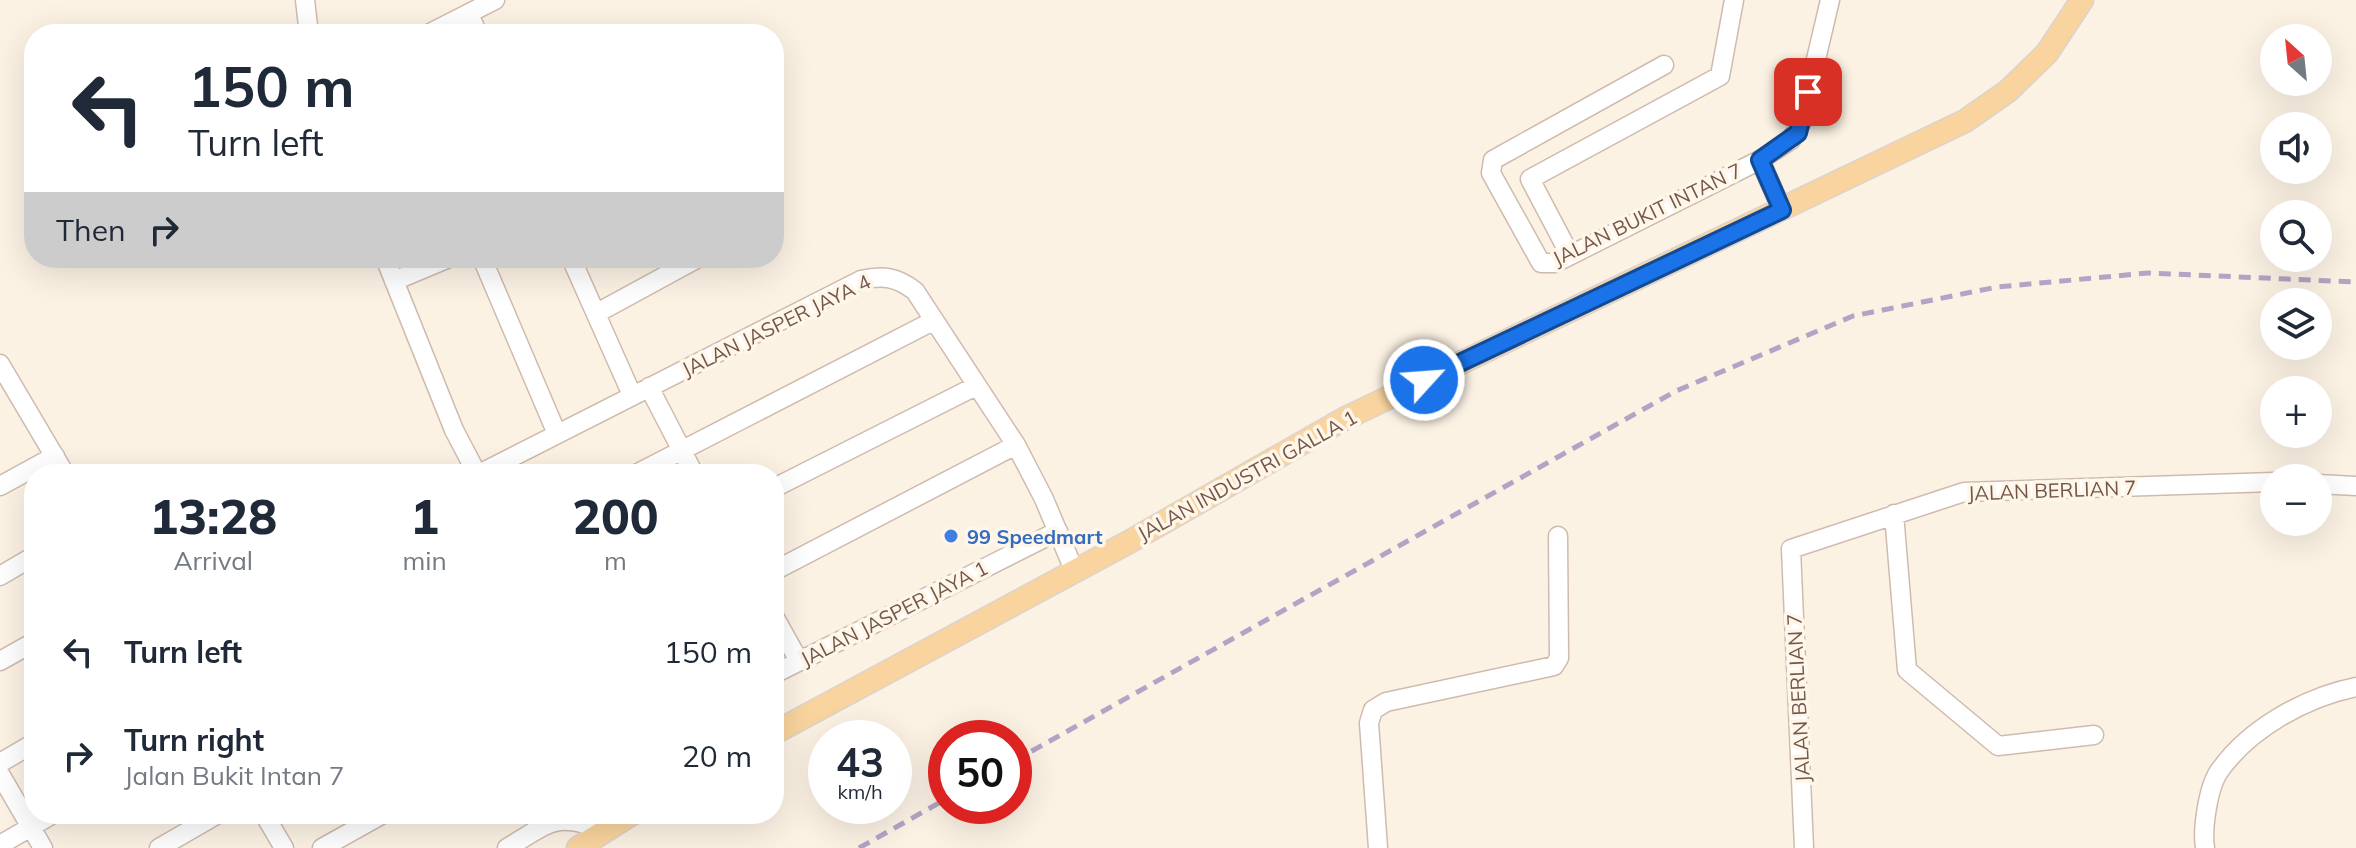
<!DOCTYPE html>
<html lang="en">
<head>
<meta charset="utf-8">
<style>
  :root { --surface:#fff; --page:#f2f2f3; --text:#1f2937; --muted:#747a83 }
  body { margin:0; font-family:Mulish,sans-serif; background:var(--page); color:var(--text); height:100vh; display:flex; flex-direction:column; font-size:30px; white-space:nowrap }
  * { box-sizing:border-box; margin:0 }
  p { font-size:26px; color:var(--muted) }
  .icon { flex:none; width:44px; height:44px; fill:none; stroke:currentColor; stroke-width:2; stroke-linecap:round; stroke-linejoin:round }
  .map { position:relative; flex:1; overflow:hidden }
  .panel { position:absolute; left:24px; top:464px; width:760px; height:360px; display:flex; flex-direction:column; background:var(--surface); border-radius:32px; box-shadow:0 8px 32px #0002 }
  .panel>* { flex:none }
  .guide { position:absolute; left:24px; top:24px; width:760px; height:244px; border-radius:32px; box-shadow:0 8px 32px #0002; background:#fff; color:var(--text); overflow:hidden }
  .needle { width:52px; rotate:333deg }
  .controls { position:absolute; left:2260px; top:24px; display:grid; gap:16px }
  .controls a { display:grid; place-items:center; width:72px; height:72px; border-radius:50%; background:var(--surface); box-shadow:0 8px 32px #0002; font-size:40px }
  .speed { position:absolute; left:808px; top:720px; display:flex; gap:16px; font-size:40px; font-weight:700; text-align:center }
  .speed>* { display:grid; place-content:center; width:104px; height:104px; border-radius:50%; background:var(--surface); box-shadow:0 8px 32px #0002; line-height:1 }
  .speed small { font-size:20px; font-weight:400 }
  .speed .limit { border:12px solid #d22; background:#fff; color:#111 }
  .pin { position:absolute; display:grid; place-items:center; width:68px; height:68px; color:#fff; margin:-34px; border-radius:16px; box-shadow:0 4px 12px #0006 }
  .me { position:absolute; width:88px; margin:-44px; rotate:64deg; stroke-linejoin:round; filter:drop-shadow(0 0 6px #0008) }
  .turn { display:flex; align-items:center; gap:28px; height:168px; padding:0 32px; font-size:36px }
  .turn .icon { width:104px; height:104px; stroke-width:2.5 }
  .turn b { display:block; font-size:56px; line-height:68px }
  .then { display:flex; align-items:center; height:76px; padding:0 32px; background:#0003; gap:16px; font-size:30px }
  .eta { display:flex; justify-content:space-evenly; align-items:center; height:136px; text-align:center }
  .eta b { font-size:48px; font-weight:800; line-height:56px }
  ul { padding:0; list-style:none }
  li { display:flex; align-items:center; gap:24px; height:104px; padding:0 32px }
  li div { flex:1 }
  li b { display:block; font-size:30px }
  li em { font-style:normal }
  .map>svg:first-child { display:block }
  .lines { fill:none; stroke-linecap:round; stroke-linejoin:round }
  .minor-casing { stroke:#cfbbae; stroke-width:21 }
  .major-casing { stroke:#dbd3d0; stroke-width:25 }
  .minor { stroke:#fff; stroke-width:18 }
  .major { stroke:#f9d49e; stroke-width:22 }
  .rail { stroke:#b4a3c5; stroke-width:5; stroke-dasharray:12 8; stroke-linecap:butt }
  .route-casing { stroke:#114b97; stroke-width:20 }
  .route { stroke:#1a73e8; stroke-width:14 }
  .shop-dot { fill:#3f7fe0; stroke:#fff6ea; stroke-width:3 }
  .labels { text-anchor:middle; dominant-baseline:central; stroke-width:7; stroke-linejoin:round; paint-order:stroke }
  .street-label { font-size:20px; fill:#74574a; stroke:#fff6ea }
  .shop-label { font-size:20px; font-weight:bold; fill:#366cbe; stroke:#fff6ea; text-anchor:start }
</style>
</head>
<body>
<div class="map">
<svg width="2356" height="848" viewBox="0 0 2356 848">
  <rect width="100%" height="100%" fill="#fcf2e4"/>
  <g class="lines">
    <g class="minor-casing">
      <path id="minor" d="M305 0 309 34
        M469 14 478 34
        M428 34 495 0
        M1664 65 1493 160 1491 173 1541 263H1555L1760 160 1791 140 1801 123 1830 0
        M1760 160 1782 210
        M1570 255 1530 179 1720 76 1734 0
        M385 258 454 430 477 474
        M482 258 557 434
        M571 258 632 395
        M394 281 449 258
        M597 313 698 258
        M0 364 65 474
        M649 387 694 474
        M479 474 861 280C883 275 897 277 915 291L1016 445 1044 499 1074 570
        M636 474 933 321
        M2318 484 2356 486
        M0 486 55 456
        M774 488 976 386
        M1894 514 1907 670 1998 746 2094 735
        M774 571 1016 445
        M0 576 34 556
        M774 616 799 661
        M0 661 34 642
        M774 674 1058 531
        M0 763 34 743
        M0 774 43 848
        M264 814 284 848
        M0 845 53 814
        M159 848 218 814
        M322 848 383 814
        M507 848C551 822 555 811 606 831
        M1378 848 1369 723 1373 710 1386 702 1554 666 1559 658 1558 536
        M1804 848 1791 549 1964 492 2274 482
        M2205 848C2202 829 2208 786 2220 770 2250 728 2306 697 2356 687"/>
    </g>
    <g class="major-casing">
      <path id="major" d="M774 733 1129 542 1344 419 1965 121 2008 91 2047 53 2082 0
        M578 848 632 814"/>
    </g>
    <use href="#minor" class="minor"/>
    <use href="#major" class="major"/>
    <path class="rail" d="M1014 761 1676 391 1853 316 1997 287 2148 273 2356 282
      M859 848 946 799"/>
  </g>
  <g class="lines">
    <g class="route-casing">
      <path id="route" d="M1424 380 1782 210 1760 160 1798 133 1808 92"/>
    </g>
    <use href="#route" class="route"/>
  </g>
  <circle class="shop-dot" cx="951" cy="536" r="8"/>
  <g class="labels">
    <g class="street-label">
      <text transform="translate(1647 214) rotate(-26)">JALAN BUKIT INTAN 7</text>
      <text transform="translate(776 325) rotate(-26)">JALAN JASPER JAYA 4</text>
      <text transform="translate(1247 475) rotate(-29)">JALAN INDUSTRI GALLA 1</text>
      <text transform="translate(2052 490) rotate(-2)">JALAN BERLIAN 7</text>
      <text transform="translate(894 613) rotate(-27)">JALAN JASPER JAYA 1</text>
      <text transform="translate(1798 698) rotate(-93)">JALAN BERLIAN 7</text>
    </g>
    <g class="shop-label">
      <text x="967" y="536">99 Speedmart</text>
    </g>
  </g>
</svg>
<div class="controls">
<a><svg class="needle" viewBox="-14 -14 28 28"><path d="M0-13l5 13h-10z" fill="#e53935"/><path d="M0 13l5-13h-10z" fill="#747a83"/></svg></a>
<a><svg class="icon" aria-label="sound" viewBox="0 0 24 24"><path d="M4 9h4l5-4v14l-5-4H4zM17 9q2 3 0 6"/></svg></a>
<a><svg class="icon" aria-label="search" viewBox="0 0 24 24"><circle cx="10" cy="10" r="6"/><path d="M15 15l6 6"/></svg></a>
<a><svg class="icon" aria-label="layers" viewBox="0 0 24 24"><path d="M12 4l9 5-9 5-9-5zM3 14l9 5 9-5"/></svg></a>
<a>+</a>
<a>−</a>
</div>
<div class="speed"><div>43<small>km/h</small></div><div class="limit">50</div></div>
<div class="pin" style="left:1808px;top:92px;background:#d93025"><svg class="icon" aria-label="arrive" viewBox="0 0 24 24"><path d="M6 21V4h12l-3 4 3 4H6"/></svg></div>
<svg class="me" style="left:1424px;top:380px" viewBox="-20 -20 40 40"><circle r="17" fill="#1a73e8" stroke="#fff" stroke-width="3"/><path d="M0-11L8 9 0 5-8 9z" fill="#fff"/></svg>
<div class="guide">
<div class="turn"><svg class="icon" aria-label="left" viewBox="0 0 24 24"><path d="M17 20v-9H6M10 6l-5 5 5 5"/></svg><div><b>150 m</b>Turn left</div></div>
<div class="then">Then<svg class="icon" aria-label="right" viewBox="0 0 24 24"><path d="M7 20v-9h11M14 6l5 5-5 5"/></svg></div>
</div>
<section class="panel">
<div class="eta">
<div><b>13:28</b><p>Arrival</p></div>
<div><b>1</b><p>min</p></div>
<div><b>200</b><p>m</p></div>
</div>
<ul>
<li><svg class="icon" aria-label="left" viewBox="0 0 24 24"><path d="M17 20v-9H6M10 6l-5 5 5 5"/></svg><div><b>Turn left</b></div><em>150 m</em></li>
<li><svg class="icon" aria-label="right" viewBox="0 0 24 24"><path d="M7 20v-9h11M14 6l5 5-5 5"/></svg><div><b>Turn right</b><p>Jalan Bukit Intan 7</p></div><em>20 m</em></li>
</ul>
</section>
</div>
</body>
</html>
